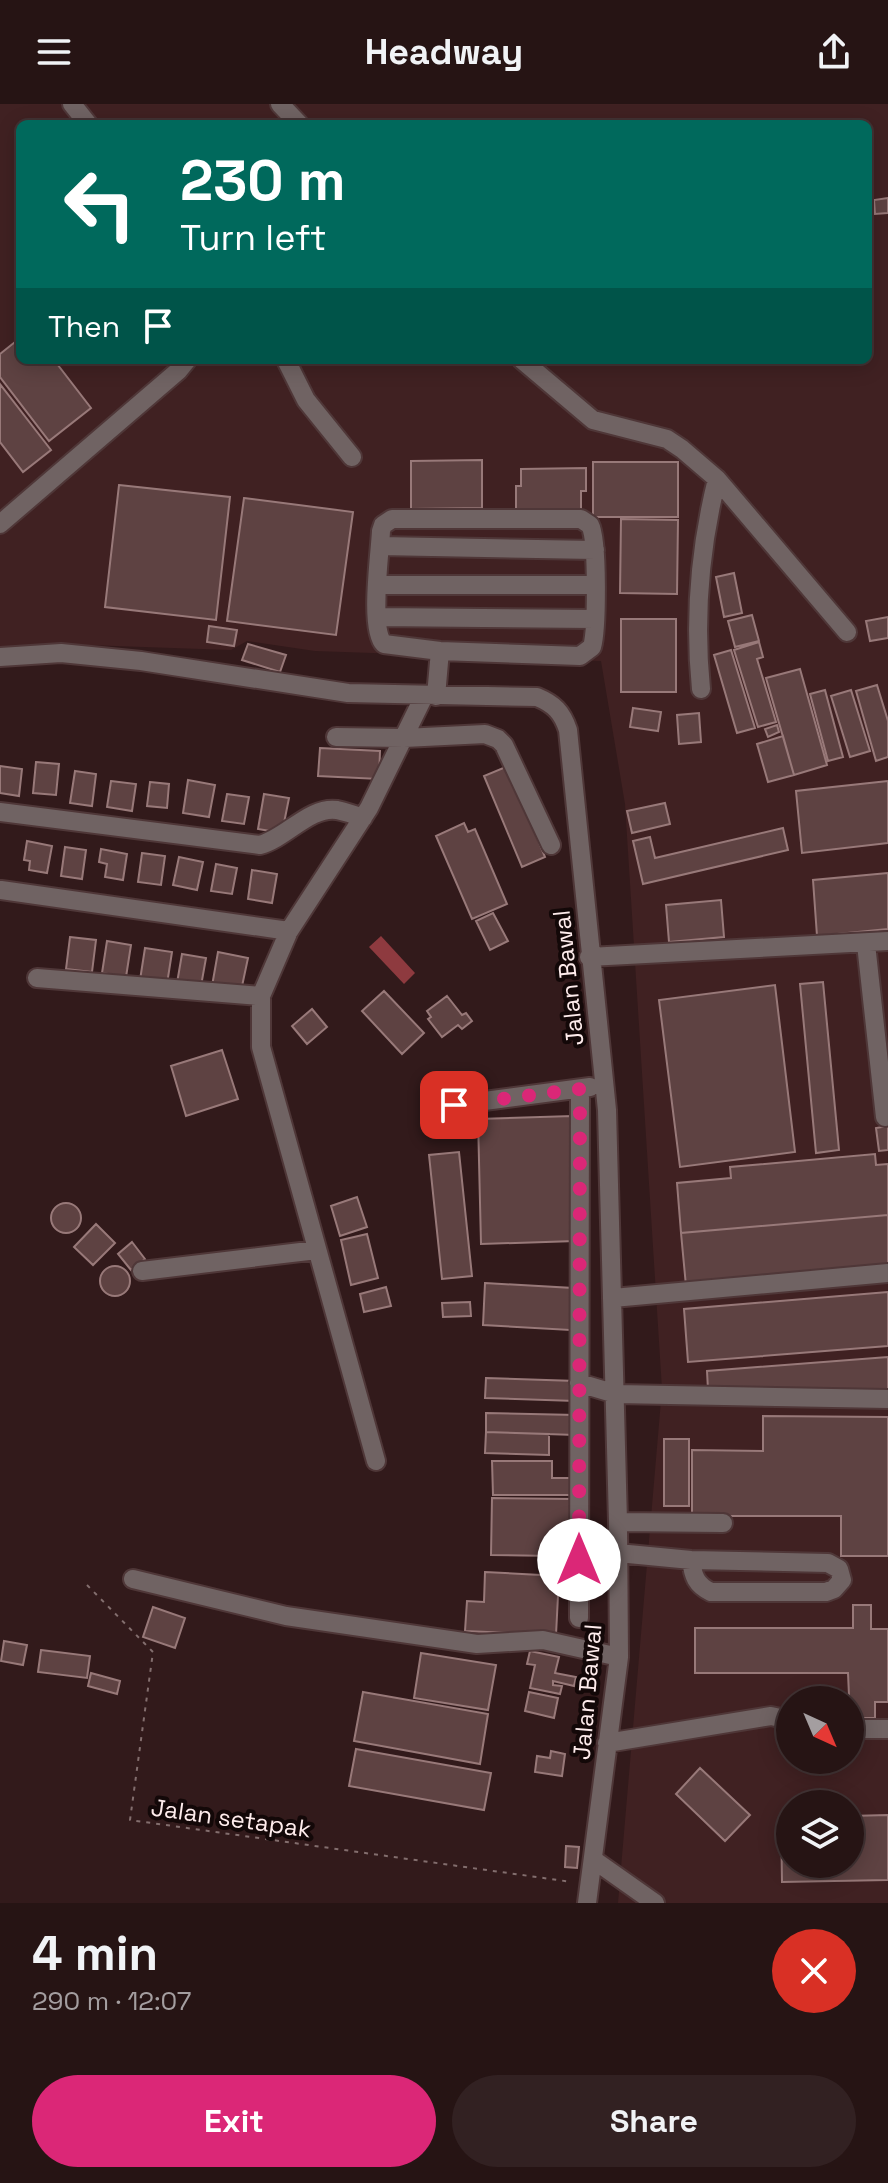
<!DOCTYPE html>
<html lang="en">
<head>
<meta charset="utf-8">
<style>
  :root { --surface:#261414; --page:#322122; --text:#f1f3f6; --muted:#a49ea0; --line:#423334; --accent:#db2777 }
  body { margin:0; font-family:"Space Grotesk",sans-serif; background:var(--page); color:var(--text); height:100vh; display:flex; flex-direction:column; font-size:30px; white-space:nowrap }
  * { box-sizing:border-box; margin:0 }
  p { font-size:26px; color:var(--muted) }
  .icon { flex:none; width:44px; height:44px; fill:none; stroke:currentColor; stroke-width:2; stroke-linecap:round; stroke-linejoin:round }
  .map { position:relative; height:1799px; overflow:hidden }
  .panel { display:flex; flex-direction:column; background:var(--surface); flex:1 }
  .panel>* { flex:none }
  .top-card { position:absolute; left:16px; top:16px; width:856px; height:244px; border-radius:12px; box-shadow:0 4px 20px #0003,0 0 0 2px var(--line); background:#00695c; color:#fff; overflow:hidden }
  .needle { width:52px; rotate:136deg }
  .buttons { position:absolute; left:776px; top:1582px; display:grid; gap:16px }
  .buttons a { display:grid; place-items:center; width:88px; height:88px; border-radius:50%; background:var(--surface); box-shadow:0 4px 20px #0003,0 0 0 2px var(--line); font-size:40px }
  .pin { position:absolute; display:grid; place-items:center; width:68px; height:68px; color:#fff; margin:-34px; border-radius:16px; box-shadow:0 4px 12px #0006 }
  .me { position:absolute; width:88px; margin:-44px; rotate:0deg; stroke-linejoin:round; filter:drop-shadow(0 0 6px #0008) }
  .turn { display:flex; align-items:center; gap:28px; height:168px; padding:0 32px; font-size:36px }
  .turn .icon { width:104px; height:104px; stroke-width:2.5 }
  .turn b { display:block; font-size:56px; line-height:68px }
  .then { display:flex; align-items:center; height:76px; padding:0 32px; background:#0003; gap:16px; font-size:30px }
  .round { display:grid; place-items:center; flex:none; width:84px; height:84px; border-radius:42px; background:var(--page) }
  .headline { display:flex; align-items:center; justify-content:space-between; height:136px; padding:0 32px }
  h1 { font-size:48px; font-weight:600; line-height:60px }
  .cta { display:flex; gap:16px; margin-top:auto; padding:16px 32px }
  .cta a { flex:1; height:92px; border-radius:48px; background:var(--accent); color:#fff; font-size:32px; font-weight:600; line-height:92px; text-align:center }
  .cta a+a { background:var(--page); color:var(--text) }
  header { display:flex; justify-content:space-between; align-items:center; height:104px; padding:0 32px; background:var(--surface); font-size:36px; font-weight:600 }
  .map>svg:first-child { display:block }
  .built { fill:#402122; fill-rule:evenodd }
  .water { fill:#8e3a3f }
  .building { fill:#5e4242; stroke:#987979; stroke-width:2 }
  .lines { fill:none; stroke-linecap:round; stroke-linejoin:round }
  .minor-casing { stroke:#4f3738; stroke-width:22 }
  .path { stroke:#836e6e; stroke-width:2; stroke-dasharray:4 6; stroke-linecap:butt }
  .minor { stroke:#706363; stroke-width:18 }
  .route { stroke:#db2777; stroke-width:14; stroke-dasharray:0 25.2 }
  .labels { text-anchor:middle; dominant-baseline:central; stroke-width:8; stroke-linejoin:round; paint-order:stroke }
  .street-label { font-size:24px; fill:#feecec; stroke:#130808 }
</style>
</head>
<body>
<header><svg class="icon" aria-label="menu" viewBox="0 0 24 24"><path d="M4 6h16M4 12h16M4 18h16"/></svg>Headway<svg class="icon" aria-label="share" viewBox="0 0 24 24"><path d="M12 15V3M7 8l5-5 5 5M5 13v7h14v-7"/></svg></header>
<div class="map">
<svg width="888" height="1799" viewBox="0 0 888 1799">
  <rect width="100%" height="100%" fill="#321a1b"/>
  <path class="built" d="M0 0H888V1799H618L662 1285 625 700 601 557 315 547 247 537 231 546 57 540 0 543ZM20 20H868V256H20ZM790 1596H850V1656H790ZM790 1700H850V1760H790Z"/>
  <path class="water" d="M381 832 415 869 404 880 369 843Z"/>
  <path class="building" d="M888 94V109L875 110 874 96Z
    M20 234V256H54L91 304 49 337 0 273V250Z
    M0 280 51 346 23 368 0 338Z
    M482 356V404L411 405V357Z
    M593 358H678V413H593Z
    M586 364V387H581V406L516 407V382H521V365Z
    M119 381 230 393 216 516 105 503Z
    M244 394 353 408 336 531 227 517Z
    M621 415 678 416 677 490 620 489Z
    M734 469 742 509 724 513 716 473Z
    M752 511 759 537 735 543 728 517Z
    M888 513V534L870 537 866 517Z
    M621 515H676V588H621Z
    M209 522 237 526 234 542 207 538Z
    M759 538 763 553 757 555 776 618 758 623 734 546Z
    M248 540 286 551 280 568 242 556Z
    M731 546 755 624 737 629 714 551Z
    M800 565 827 661 794 671 766 574Z
    M877 581 888 617V653L876 657 856 587Z
    M825 586 843 653 828 657 810 590Z
    M851 586 870 647 850 653 831 592Z
    M633 604 661 608 658 627 630 623Z
    M699 609 701 638 679 640 677 611Z
    M777 621 779 628 768 633 765 625Z
    M783 632 794 671 768 678 757 640Z
    M320 644 380 647 379 675 318 672Z
    M36 658 59 660 56 691 33 689Z
    M0 662 22 665 19 692 0 689Z
    M508 662 545 753 522 763 484 672Z
    M75 667 96 670 92 702 70 699Z
    M188 676 215 681 209 713 183 709Z
    M111 677 136 680 132 707 107 703Z
    M888 677V739L802 749 796 687Z
    M150 678 169 680 167 704 147 702Z
    M227 690 249 693 244 720 222 717Z
    M264 690 289 694 282 729 258 725Z
    M665 699 670 720 632 729 627 707Z
    M464 719 468 728 475 725 507 800 472 815 436 732Z
    M783 724 788 746 643 780 633 737 650 733 655 754Z
    M27 737 52 742 47 769 29 766 30 757 24 756Z
    M65 743 86 746 82 775 61 772Z
    M101 745 127 750 123 776 105 773 107 760 99 758Z
    M142 749 165 752 161 781 138 778Z
    M179 753 203 758 197 786 173 781Z
    M216 760 237 764 232 790 211 787Z
    M252 766 277 770 272 799 248 795Z
    M888 769V825L817 832 813 776Z
    M721 796 724 833 669 838 666 801Z
    M493 809 508 837 490 846 476 817Z
    M70 833 96 836 92 868 66 865Z
    M107 837 131 841 126 873 102 869Z
    M145 844 172 848 167 880 140 876Z
    M218 848 248 854 241 887 212 882Z
    M182 850 206 854 201 882 177 879Z
    M823 878 839 1046 816 1049 800 880Z
    M775 881 795 1048 680 1063 659 896Z
    M384 887 424 929 402 950 362 907Z
    M447 892 462 911 466 909 472 917 462 925 458 921 442 933 428 915 431 913 427 907Z
    M312 905 327 923 307 940 292 922Z
    M222 946 238 995 186 1012 171 962Z
    M572 1012 575 1137 481 1140 478 1015Z
    M888 1022V1046L879 1047 876 1024Z
    M459 1048 472 1172 442 1175 429 1051Z
    M875 1050 876 1061 888 1060V1111L681 1129 677 1079 731 1074 730 1063Z
    M357 1093 367 1123 340 1132 331 1102Z
    M51 1114a15 15 0 1 1 30 0a15 15 0 1 1-30 0Z
    M888 1111V1165L686 1182 681 1129Z
    M96 1120 115 1139 93 1161 74 1143Z
    M367 1130 378 1174 351 1181 341 1136Z
    M132 1138 145 1155 131 1166 118 1150Z
    M100 1177a15 15 0 1 1 30 0a15 15 0 1 1-30 0Z
    M485 1179 573 1184 570 1226 483 1221Z
    M386 1183 391 1202 364 1208 360 1190Z
    M888 1188V1242L688 1258 684 1205Z
    M470 1198 471 1212 443 1213 442 1199Z
    M888 1253V1290L708 1286 707 1267Z
    M486 1274 576 1277 575 1297 485 1294Z
    M486 1309 576 1311 575 1331 486 1328Z
    M763 1312 888 1313V1452H841V1412H692V1346L763 1347Z
    M486 1328 549 1330V1351L485 1349Z
    M664 1335H689V1402H664Z
    M492 1357H552V1374H574V1391H493Z
    M492 1394 575 1395 574 1431H555L554 1452 491 1451Z
    M485 1468 559 1472 556 1531 465 1527 467 1497 484 1498Z
    M853 1501H871V1525H888V1598H875V1614H850L848 1569H695V1524H853Z
    M153 1503 185 1514 175 1544 143 1533Z
    M4 1537 27 1541 23 1561 1 1557Z
    M41 1546 90 1552 87 1574 38 1568Z
    M530 1547 559 1553 555 1569 576 1573 574 1582 553 1577V1581L562 1582 560 1590 530 1584 535 1561 527 1560Z
    M421 1549 496 1561 488 1606 414 1594Z
    M91 1569 120 1577 117 1590 88 1582Z
    M363 1588 488 1610 480 1660 354 1637Z
    M529 1588 558 1594 554 1614 525 1607Z
    M356 1645 491 1669 484 1706 349 1682Z
    M551 1647 565 1650 562 1672 535 1668 537 1652 550 1654Z
    M700 1664 750 1711 725 1737 676 1690Z
    M888 1711V1776L782 1778 781 1713H790V1760H850V1712Z
    M566 1742 579 1743 577 1764 565 1763Z"/>
  <g class="lines">
    <g class="minor-casing">
      <path id="minor" d="M72 0 88 20
        M280 0 299 20
        M286 256 306 296 352 353
        M522 256 593 316 667 335 682 345 717 375 847 528
        M392 415H581L590 421C598 436 597 526 592 543L580 552 440 547 384 540C369 525 380 450 381 427L383 421Z
        M0 420 178 267 187 256
        M380 442 595 446
        M378 481H595
        M377 513 595 515
        M0 553 61 549 141 557 348 589 537 593C554 600 562 608 568 626L607 1006 618 1418 619 1553 587 1799
        M701 585C694 515 700 443 717 375
        M436 592 440 547
        M336 633 404 634 485 630 498 635 504 641 551 741
        M0 708 260 741C286 734 310 702 337 706 346 708 355 711 363 714
        M1 786 289 827
        M866 840 885 1013
        M589 853 888 837
        M37 874 261 892
        M454 1001 590 983
        M142 1167 317 1146
        M613 1194 888 1169
        M579 1279 616 1290 888 1295
        M376 1357 261 943V892L289 827 369 704 424 592
        M618 1418 723 1419
        M618 1449 691 1456 828 1459 839 1465 842 1476 834 1485 826 1488H711C696 1481 693 1472 691 1456
        M133 1475 286 1512 477 1540 543 1536 619 1553
        M579 1514 580 985
        M850 1625H888
        M607 1639 771 1612 790 1616
        M594 1756 655 1799"/>
    </g>
    <path class="path" d="M87 1481 153 1548 130 1716 572 1778"/>
    <use href="#minor" class="minor"/>
  </g>
  <g class="lines">
    <path class="route" d="M454 1001 580 985 579 1456"/>
  </g>
  <g class="labels">
    <g class="street-label">
      <text transform="translate(568 874) rotate(-96)">Jalan Bawal</text>
      <text transform="translate(587 1588) rotate(-85)">Jalan Bawal</text>
      <text transform="translate(231 1714) rotate(8)">Jalan setapak</text>
    </g>
  </g>
</svg>
<div class="buttons">
<a><svg class="needle" viewBox="-14 -14 28 28"><path d="M0-13l5 13h-10z" fill="#e53935"/><path d="M0 13l5-13h-10z" fill="#a49ea0"/></svg></a>
<a><svg class="icon" aria-label="layers" viewBox="0 0 24 24"><path d="M12 4l9 5-9 5-9-5zM3 14l9 5 9-5"/></svg></a>
</div>
<div class="pin" style="left:454px;top:1001px;background:#d93025"><svg class="icon" aria-label="arrive" viewBox="0 0 24 24"><path d="M6 21V4h12l-3 4 3 4H6"/></svg></div>
<svg class="me" style="left:579px;top:1456px" viewBox="-20 -20 40 40"><circle r="19" fill="#fff"/><path d="M0-13L10 11 0 6-10 11z" fill="#db2777"/></svg>
<div class="top-card">
<div class="turn"><svg class="icon" aria-label="left" viewBox="0 0 24 24"><path d="M17 20v-9H6M10 6l-5 5 5 5"/></svg><div><b>230 m</b>Turn left</div></div>
<div class="then">Then<svg class="icon" aria-label="arrive" viewBox="0 0 24 24"><path d="M6 21V4h12l-3 4 3 4H6"/></svg></div>
</div>
</div>
<section class="panel">
<div class="headline"><div><h1>4 min</h1><p>290 m · 12:07</p></div><a class="round" style="background:#d93025;color:#fff"><svg class="icon" aria-label="close" viewBox="0 0 24 24"><path d="M6 6l12 12M18 6L6 18"/></svg></a></div>
<div class="cta"><a>Exit</a><a>Share</a></div>
</section>
</body>
</html>
